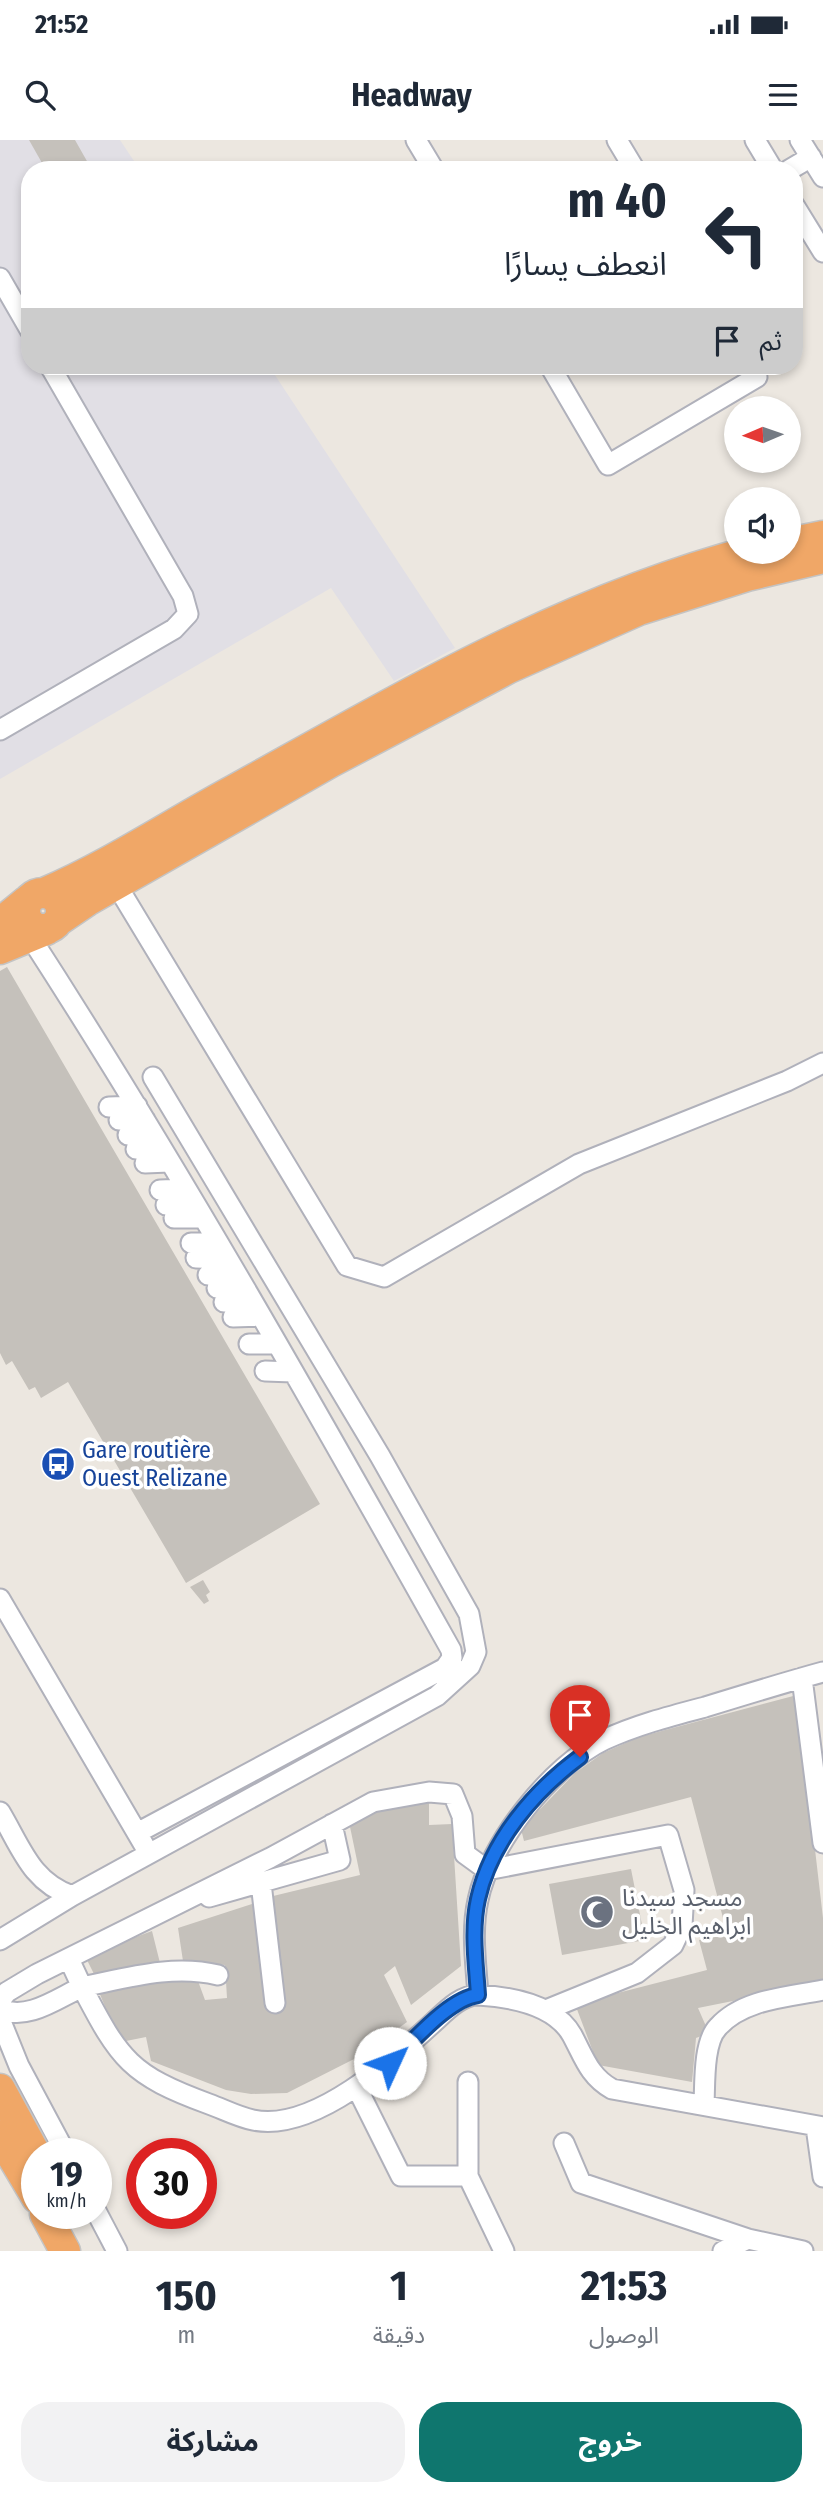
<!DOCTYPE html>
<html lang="ar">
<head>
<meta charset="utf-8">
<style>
  :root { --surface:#fff; --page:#f2f2f3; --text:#1f2937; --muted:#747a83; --accent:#0f766e }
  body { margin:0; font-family:"Fira Sans Condensed","Noto Sans Arabic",sans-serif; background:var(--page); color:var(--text); direction:rtl; height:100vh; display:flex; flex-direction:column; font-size:26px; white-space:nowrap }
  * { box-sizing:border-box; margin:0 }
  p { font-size:23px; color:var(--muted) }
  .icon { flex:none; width:38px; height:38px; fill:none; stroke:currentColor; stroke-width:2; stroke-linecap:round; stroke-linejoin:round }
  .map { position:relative; height:2111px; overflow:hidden; direction:ltr }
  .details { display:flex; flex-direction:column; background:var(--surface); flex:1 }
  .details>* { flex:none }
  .banner { position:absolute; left:21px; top:21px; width:782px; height:214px; border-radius:28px; box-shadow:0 4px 10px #0003; direction:rtl; background:#fff; color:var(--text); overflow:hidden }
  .needle { width:46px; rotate:268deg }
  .buttons { position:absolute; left:724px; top:256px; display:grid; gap:14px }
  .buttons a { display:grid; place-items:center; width:77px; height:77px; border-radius:50%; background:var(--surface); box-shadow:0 4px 10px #0003; font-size:35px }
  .speed { position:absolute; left:21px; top:1998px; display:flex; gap:14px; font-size:35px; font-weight:700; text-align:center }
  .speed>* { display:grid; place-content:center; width:91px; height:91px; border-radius:50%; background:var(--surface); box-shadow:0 4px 10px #0003; line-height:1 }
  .speed small { font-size:18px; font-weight:400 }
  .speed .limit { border:10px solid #d22; background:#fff; color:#111 }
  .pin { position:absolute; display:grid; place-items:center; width:60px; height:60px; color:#fff; margin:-72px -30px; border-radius:50% 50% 50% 0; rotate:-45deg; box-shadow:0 0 7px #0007 }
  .pin .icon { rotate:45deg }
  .me { position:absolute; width:77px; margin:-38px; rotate:47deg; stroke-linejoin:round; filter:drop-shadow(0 0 5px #0008) }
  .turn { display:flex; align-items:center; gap:24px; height:147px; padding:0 21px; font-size:32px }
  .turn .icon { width:91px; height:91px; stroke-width:2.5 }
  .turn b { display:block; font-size:49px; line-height:60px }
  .then { display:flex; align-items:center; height:66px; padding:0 21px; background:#0003; gap:14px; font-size:26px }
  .eta { display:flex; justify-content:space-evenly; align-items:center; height:119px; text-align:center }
  .eta b { font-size:42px; font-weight:700; line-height:49px }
  .cta { display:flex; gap:14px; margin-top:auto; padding:14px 21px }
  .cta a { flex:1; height:80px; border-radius:28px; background:var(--accent); color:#fff; font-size:28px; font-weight:700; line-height:80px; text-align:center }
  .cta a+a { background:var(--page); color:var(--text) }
  .status { display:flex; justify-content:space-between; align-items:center; height:49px; padding:0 35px; background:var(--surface); direction:ltr }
  .status svg { height:19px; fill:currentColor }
  header { display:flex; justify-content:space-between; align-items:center; height:91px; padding:0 21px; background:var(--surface); font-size:32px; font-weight:700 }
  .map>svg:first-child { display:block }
  .industrial { fill:#e1dfe5 }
  .building { fill:#c5c1bb }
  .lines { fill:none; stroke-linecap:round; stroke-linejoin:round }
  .minor-casing { stroke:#b0b1bb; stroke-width:23 }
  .highway-casing { stroke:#c4c4c4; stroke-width:33 }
  .minor { stroke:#fff; stroke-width:19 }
  .highway { stroke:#f0a767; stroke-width:30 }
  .route-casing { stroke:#114b97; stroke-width:18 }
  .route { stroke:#1a73e8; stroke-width:12 }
  .labels { text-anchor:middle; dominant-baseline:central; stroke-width:7; stroke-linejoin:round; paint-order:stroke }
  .transit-label { font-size:24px; fill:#164399; stroke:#fff; text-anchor:start }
  .worship-label { font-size:24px; fill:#5b616d; stroke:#fff; text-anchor:start }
</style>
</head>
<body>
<div class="status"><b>21:52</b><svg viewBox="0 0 49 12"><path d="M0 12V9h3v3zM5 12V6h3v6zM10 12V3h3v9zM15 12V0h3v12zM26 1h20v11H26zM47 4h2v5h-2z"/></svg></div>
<header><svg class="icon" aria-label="menu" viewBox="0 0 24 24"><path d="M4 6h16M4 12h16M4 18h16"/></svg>Headway<svg class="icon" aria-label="search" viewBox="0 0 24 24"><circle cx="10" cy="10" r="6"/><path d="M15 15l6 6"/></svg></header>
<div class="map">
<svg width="823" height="2111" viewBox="0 0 823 2111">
  <rect width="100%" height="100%" fill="#ece7e0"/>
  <path class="industrial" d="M0 0H120L140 30H30V226H269L455 508 394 541 331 448 0 639Z"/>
  <path class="building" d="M29 0H75L92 30H46Z
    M7 827 320 1364 186 1443 68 1242 41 1258 35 1247 29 1250 12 1221 6 1225 0 1213V831Z
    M203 1440 210 1452 206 1455 209 1461 204 1464 190 1447Z
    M797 1555 823 1778V1843L698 1868 709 1893 696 1898 692 1942 598 1925 575 1864 707 1830 699 1800 727 1793 691 1657 524 1701 521 1689 575 1633 603 1613 639 1597Z
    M429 1658V1685L452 1684 461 1826 411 1865 395 1826 384 1835 407 1882 360 1916 287 1953 251 1954 226 1950 151 1921 146 1897 126 1901 111 1881 99 1852 155 1837 198 1841 205 1860 227 1858 225 1825 183 1821 178 1788 255 1763 268 1871 282 1870 269 1757 360 1735 349 1682 376 1668Z
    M631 1729 645 1800 562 1815 549 1744Z
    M152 1791 161 1827 96 1838 85 1816Z"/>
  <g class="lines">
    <g class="minor-casing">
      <path id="minor" d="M416 0 434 30
        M617 0 635 30
        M755 0 773 30
        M800 0 823 37
        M789 30 811 17
        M794 65 823 112
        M0 138 30 190
        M550 226 608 325 757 237 750 226
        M0 590 174 489 188 474 183 456 50 226
        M116 744 347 1126 384 1137 579 1024 787 941 823 923
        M29 795C179 1027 316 1269 451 1510L452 1518 445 1528 137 1693
        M109 967 137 966
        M119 980H145
        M128 995H153
        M136 1009 161 1008
        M145 1023 169 1022
        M160 1050 185 1049
        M166 1065 193 1063
        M174 1078H201
        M191 1103H217
        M196 1118 226 1119
        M208 1135 235 1134
        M217 1148 243 1147
        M224 1162 251 1161
        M233 1177 260 1176
        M249 1204H276
        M265 1231 293 1232
        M0 1459 144 1705
        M802 1538 823 1703
        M0 1672C21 1707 31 1742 72 1756L437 1556 470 1526 476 1512 469 1474 380 1316 153 937
        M261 1743 275 1863
        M209 1757 340 1720 332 1684
        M0 1800 72 1756
        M69 1819 82 1847C127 1838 172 1824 218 1835
        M478 1855C476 1824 471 1791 478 1760 489 1704 552 1625 604 1600 636 1585 671 1576 705 1567 744 1555 783 1543 823 1532
        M0 1861 7 1852 37 1834 270 1718 373 1662 429 1652 453 1654 462 1676 465 1714 487 1730 668 1695 684 1750 682 1786 673 1805 637 1833 546 1870
        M0 1869C28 1881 56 1859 82 1847 120 1920 130 1935 209 1964 223 1969 238 1977 253 1980 314 1993 394 1919 434 1882 446 1871 461 1855 478 1855 511 1857 555 1865 572 1895 584 1917 589 1936 612 1949L823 1987
        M0 1879 19 1926 66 2014
        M468 1942V2036L504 2111
        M357 1948 401 2036H468
        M704 1965C705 1945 703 1902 718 1887 743 1859 788 1857 823 1850
        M816 1987 823 2037
        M564 2003 581 2043 748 2099 803 2111
        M96 2071 117 2111
        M723 2111 748 2099"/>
    </g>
    <g class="highway-casing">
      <path id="highway" d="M789 403 823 396
        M25 771a18 18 0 1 1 36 0a18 18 0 1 1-36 0Z
        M44 753C110 725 171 684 234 650 402 557 565 460 752 411
        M59 780 87 761 331 622 509 528 639 470 747 436 823 418
        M0 783 27 761
        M0 809 46 790
        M0 1949 37 2017
        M0 1996 37 2058
        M45 2074 65 2111"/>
    </g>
    <use href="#minor" class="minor"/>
    <use href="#highway" class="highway"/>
  </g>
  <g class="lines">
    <g class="route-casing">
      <path id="route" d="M390 1923C412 1903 448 1859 478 1855 476 1824 471 1790 478 1759 491 1701 534 1651 580 1617"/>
    </g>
    <use href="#route" class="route"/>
  </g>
  <defs>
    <g id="bus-disc" transform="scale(1.75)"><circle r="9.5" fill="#1a4fb4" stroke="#fff"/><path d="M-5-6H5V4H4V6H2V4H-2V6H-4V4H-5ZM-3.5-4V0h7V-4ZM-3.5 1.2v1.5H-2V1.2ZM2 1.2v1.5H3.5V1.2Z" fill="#fff"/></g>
    <g id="mosque-disc" transform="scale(1.75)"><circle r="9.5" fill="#6b7280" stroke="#fff"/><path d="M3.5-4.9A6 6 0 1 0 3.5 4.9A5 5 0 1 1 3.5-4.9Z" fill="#fff"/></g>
  </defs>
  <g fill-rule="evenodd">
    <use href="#bus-disc" x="58" y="1324"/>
    <use href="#mosque-disc" x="597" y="1772"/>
  </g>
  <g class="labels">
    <g class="transit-label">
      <text x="82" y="1310">Gare routière<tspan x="82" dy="28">Ouest Relizane</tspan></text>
    </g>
    <g class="worship-label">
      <text x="622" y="1758">مسجد سيدنا<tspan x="622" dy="28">ابراهيم الخليل</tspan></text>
    </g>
  </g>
</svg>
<div class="buttons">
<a><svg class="needle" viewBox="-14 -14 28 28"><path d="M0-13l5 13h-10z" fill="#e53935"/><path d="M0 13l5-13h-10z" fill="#747a83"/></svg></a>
<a><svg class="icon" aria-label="sound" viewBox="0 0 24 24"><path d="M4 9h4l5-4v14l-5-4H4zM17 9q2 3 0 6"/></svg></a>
</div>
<div class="speed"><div>19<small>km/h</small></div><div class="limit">30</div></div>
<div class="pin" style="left:580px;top:1617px;background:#d93025"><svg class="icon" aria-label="arrive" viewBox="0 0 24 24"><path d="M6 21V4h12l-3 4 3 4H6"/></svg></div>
<svg class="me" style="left:390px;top:1923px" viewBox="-20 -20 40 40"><circle r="19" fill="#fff"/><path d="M0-13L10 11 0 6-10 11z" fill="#1a73e8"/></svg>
<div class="banner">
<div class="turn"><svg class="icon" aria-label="left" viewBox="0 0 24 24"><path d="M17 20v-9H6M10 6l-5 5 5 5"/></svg><div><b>40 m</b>انعطف يسارًا</div></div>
<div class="then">ثم<svg class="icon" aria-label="arrive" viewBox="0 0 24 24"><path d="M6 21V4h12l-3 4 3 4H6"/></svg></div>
</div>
</div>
<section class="details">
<div class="eta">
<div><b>21:53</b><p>الوصول</p></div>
<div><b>1</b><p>دقيقة</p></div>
<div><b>150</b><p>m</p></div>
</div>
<div class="cta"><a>خروج</a><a>مشاركة</a></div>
</section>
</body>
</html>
